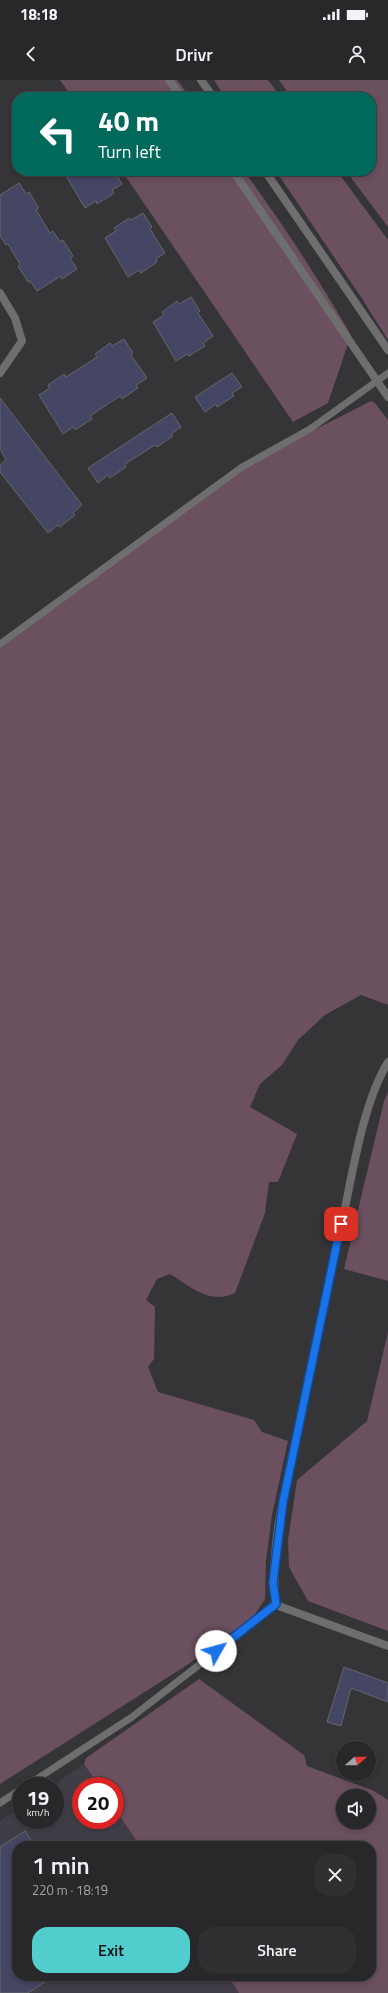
<!DOCTYPE html>
<html lang="en">
<head>
<meta charset="utf-8">
<style>
  :root { --surface:#282729; --page:#302f31; --text:#f1f3f6; --muted:#a5a5a8; --line:#444446; --accent:#52cdce }
  body { margin:0; font-family:"Titillium Web",sans-serif; background:var(--page); color:var(--text); height:100vh; display:flex; flex-direction:column; font-size:15px; white-space:nowrap }
  * { box-sizing:border-box; margin:0 }
  p { font-size:13px; color:var(--muted) }
  .icon { flex:none; width:22px; height:22px; fill:none; stroke:currentColor; stroke-width:2; stroke-linecap:round; stroke-linejoin:round }
  .map { position:relative; flex:1; overflow:hidden }
  .drawer { position:absolute; left:12px; top:1761px; width:364px; height:140px; display:flex; flex-direction:column; background:var(--surface); border-radius:16px; box-shadow:0 2px 6px #0003,0 0 0 1px var(--line) }
  .drawer>* { flex:none }
  .hud { position:absolute; left:12px; top:12px; width:364px; height:84px; border-radius:16px; box-shadow:0 2px 6px #0003,0 0 0 1px var(--line); background:#00695c; color:#fff; overflow:hidden }
  .needle { width:26px; rotate:70deg }
  .controls { position:absolute; left:336px; top:1661px; display:grid; gap:8px }
  .controls a { display:grid; place-items:center; width:40px; height:40px; border-radius:50%; background:var(--surface); box-shadow:0 2px 6px #0003,0 0 0 1px var(--line); font-size:20px }
  .speed { position:absolute; left:12px; top:1697px; display:flex; gap:8px; font-size:20px; font-weight:700; text-align:center }
  .speed>* { display:grid; place-content:center; width:52px; height:52px; border-radius:50%; background:var(--surface); box-shadow:0 2px 6px #0003,0 0 0 1px var(--line); line-height:1 }
  .speed small { font-size:10px; font-weight:400 }
  .speed .limit { border:6px solid #d22; background:#fff; color:#111 }
  .pin { position:absolute; display:grid; place-items:center; width:34px; height:34px; color:#fff; margin:-17px; border-radius:8px; box-shadow:0 2px 6px #0006 }
  .me { position:absolute; width:44px; margin:-22px; rotate:52deg; stroke-linejoin:round; filter:drop-shadow(0 0 3px #0008) }
  .turn { display:flex; align-items:center; gap:14px; height:84px; padding:0 20px; font-size:18px }
  .turn .icon { width:52px; height:52px; stroke-width:2.5 }
  .turn b { display:block; font-size:28px; line-height:34px }
  .round { display:grid; place-items:center; flex:none; width:42px; height:42px; border-radius:16px; background:var(--page) }
  .headline { display:flex; align-items:center; justify-content:space-between; height:68px; padding:0 20px }
  h1 { font-size:24px; font-weight:600; line-height:30px }
  .primary-button { display:flex; gap:8px; margin-top:auto; padding:8px 20px }
  .primary-button a { flex:1; height:46px; border-radius:16px; background:var(--accent); color:#111; font-size:16px; font-weight:600; line-height:46px; text-align:center }
  .primary-button a+a { background:var(--page); color:var(--text) }
  .status { display:flex; justify-content:space-between; align-items:center; height:28px; padding:0 20px; background:var(--surface); direction:ltr }
  .status svg { height:11px; fill:currentColor }
  header { display:flex; justify-content:space-between; align-items:center; height:52px; padding:0 20px; background:var(--surface); font-size:18px; font-weight:600 }
  .map>svg:first-child { display:block }
  .built { fill:#403d46 }
  .green { fill:#6b505f; fill-rule:evenodd }
  .building { fill:#444663; stroke:#666669 }
  .lines { fill:none; stroke-linecap:round; stroke-linejoin:round }
  .lane { stroke:#6f6e6f; stroke-width:7 }
  .street { stroke:#6f6e6f; stroke-width:8 }
  .route-casing { stroke:#114b97; stroke-width:10 }
  .route { stroke:#1a73e8; stroke-width:7 }
</style>
</head>
<body>
<div class="status"><b>18:18</b><svg viewBox="0 0 49 12"><path d="M0 12V9h3v3zM5 12V6h3v6zM10 12V3h3v9zM15 12V0h3v12zM26 1h20v11H26zM47 4h2v5h-2z"/></svg></div>
<header><svg class="icon" aria-label="back" viewBox="0 0 24 24"><path d="M15 5l-7 7 7 7"/></svg>Drivr<svg class="icon" aria-label="person" viewBox="0 0 24 24"><circle cx="12" cy="8" r="4"/><path d="M4 21q1-7 8-7t8 7"/></svg></header>
<div class="map">
<svg width="388" height="1913" viewBox="0 0 388 1913">
  <rect width="100%" height="100%" fill="#353437"/>
  <path class="built" d="M84 1684 99 1706H81V1740H115V1729L140 1766H17V1896H228L239 1913H0V1741L21 1727V1740H55V1706H52Z"/>
  <path class="green" d="M60 0H177L190 17H72Z
    M214 0H268L281 17H225Z
    M279 0H388V147L346 91H371V17H291Z
    M122 91H244C283 144 318 198 351 255L328 323 293 342Z
    M276 91H337L388 160V260L361 217Z
    M371 321 375 323 388 340V925L361 915 325 935 298 960 282 985 260 1004 250 1027 297 1054 278 1102H269L265 1133 235 1213C210 1225 191 1207 170 1194L157 1199 146 1220 155 1227 154 1279 148 1287 158 1312 254 1340 262 1352 288 1361 272 1435 266 1481 265 1519 252 1539 184 1587 0 1704V566L242 387Z
    M388 1012V1201L344 1189 384 1021Z
    M388 1252V1551L308 1521 289 1487 288 1460 297 1400 367 1341Z
    M199 1599 304 1675 307 1686 374 1711 388 1720V1913H239L228 1896H371V1766H140L115 1729V1706H99L84 1684 86 1678ZM343 1716H369V1742H343Z"/>
  <path class="building" d="M63 91H114L122 104 112 110 114 113 97 124 96 121 85 128Z
    M19 103 26 114 29 112 39 128 36 130 50 153 53 151 60 162 63 160 73 176 70 178 77 189 62 199 61 196 37 211 30 201 28 202 18 186 20 184 8 164 6 165 0 156V115Z
    M143 133 152 147 150 149 165 173 156 179 157 182 141 193 139 190 128 197 105 158 116 151 114 148 129 138 131 140Z
    M191 217 200 231 198 233 213 256 203 263 205 266 189 276 187 274 176 281 153 242 164 235 162 232 177 221 179 224Z
    M124 259 133 273 131 275 147 298 136 305 138 308 122 319 120 316 90 336 92 339 75 350 73 347 63 354 39 315 50 308 48 305 64 294 66 297 97 277 95 274 110 263 112 266Z
    M232 293 242 307 232 313 234 316 217 327 216 324 205 332 195 317Z
    M0 318 82 425 73 433 75 435 60 447 58 445 48 453 0 392V385L6 380 0 369Z
    M172 333 181 347 171 354 173 356 157 367 155 365 125 384 126 387 110 398 108 395 98 403 88 388Z
    M344 1587 388 1603V1622L351 1608 341 1646 327 1642Z
    M25 1751 35 1766H17V1896H54L28 1913H0V1767Z"/>
  <g class="lines">
    <path class="lane" d="M0 564 242 387 310 349 388 293
      M26 1706 132 1637 276 1525
      M0 1723 21 1709"/>
    <path class="street" d="M169 0 181 17
      M201 0 213 17
      M233 91 388 317
      M265 91 388 270
      M0 213 15 238 22 261 0 293
      M388 982C362 1024 352 1098 341 1147 325 1216 311 1285 297 1354 285 1409 269 1468 276 1525L388 1566"/>
  </g>
  <g class="lines">
    <g class="route-casing">
      <path id="route" d="M216 1571 276 1524 273 1502 283 1422 341 1144"/>
    </g>
    <use href="#route" class="route"/>
  </g>
</svg>
<div class="controls">
<a><svg class="needle" viewBox="-14 -14 28 28"><path d="M0-13l5 13h-10z" fill="#e53935"/><path d="M0 13l5-13h-10z" fill="#a5a5a8"/></svg></a>
<a><svg class="icon" aria-label="sound" viewBox="0 0 24 24"><path d="M4 9h4l5-4v14l-5-4H4zM17 9q2 3 0 6"/></svg></a>
</div>
<div class="speed"><div>19<small>km/h</small></div><div class="limit">20</div></div>
<div class="pin" style="left:341px;top:1144px;background:#d93025"><svg class="icon" aria-label="arrive" viewBox="0 0 24 24"><path d="M6 21V4h12l-3 4 3 4H6"/></svg></div>
<svg class="me" style="left:216px;top:1571px" viewBox="-20 -20 40 40"><circle r="19" fill="#fff"/><path d="M0-13L10 11 0 6-10 11z" fill="#1a73e8"/></svg>
<div class="hud">
<div class="turn"><svg class="icon" aria-label="left" viewBox="0 0 24 24"><path d="M17 20v-9H6M10 6l-5 5 5 5"/></svg><div><b>40 m</b>Turn left</div></div>
</div>
<section class="drawer">
<div class="headline"><div><h1>1 min</h1><p>220 m · 18:19</p></div><a class="round"><svg class="icon" aria-label="close" viewBox="0 0 24 24"><path d="M6 6l12 12M18 6L6 18"/></svg></a></div>
<div class="primary-button"><a>Exit</a><a>Share</a></div>
</section>
</div>
</body>
</html>
